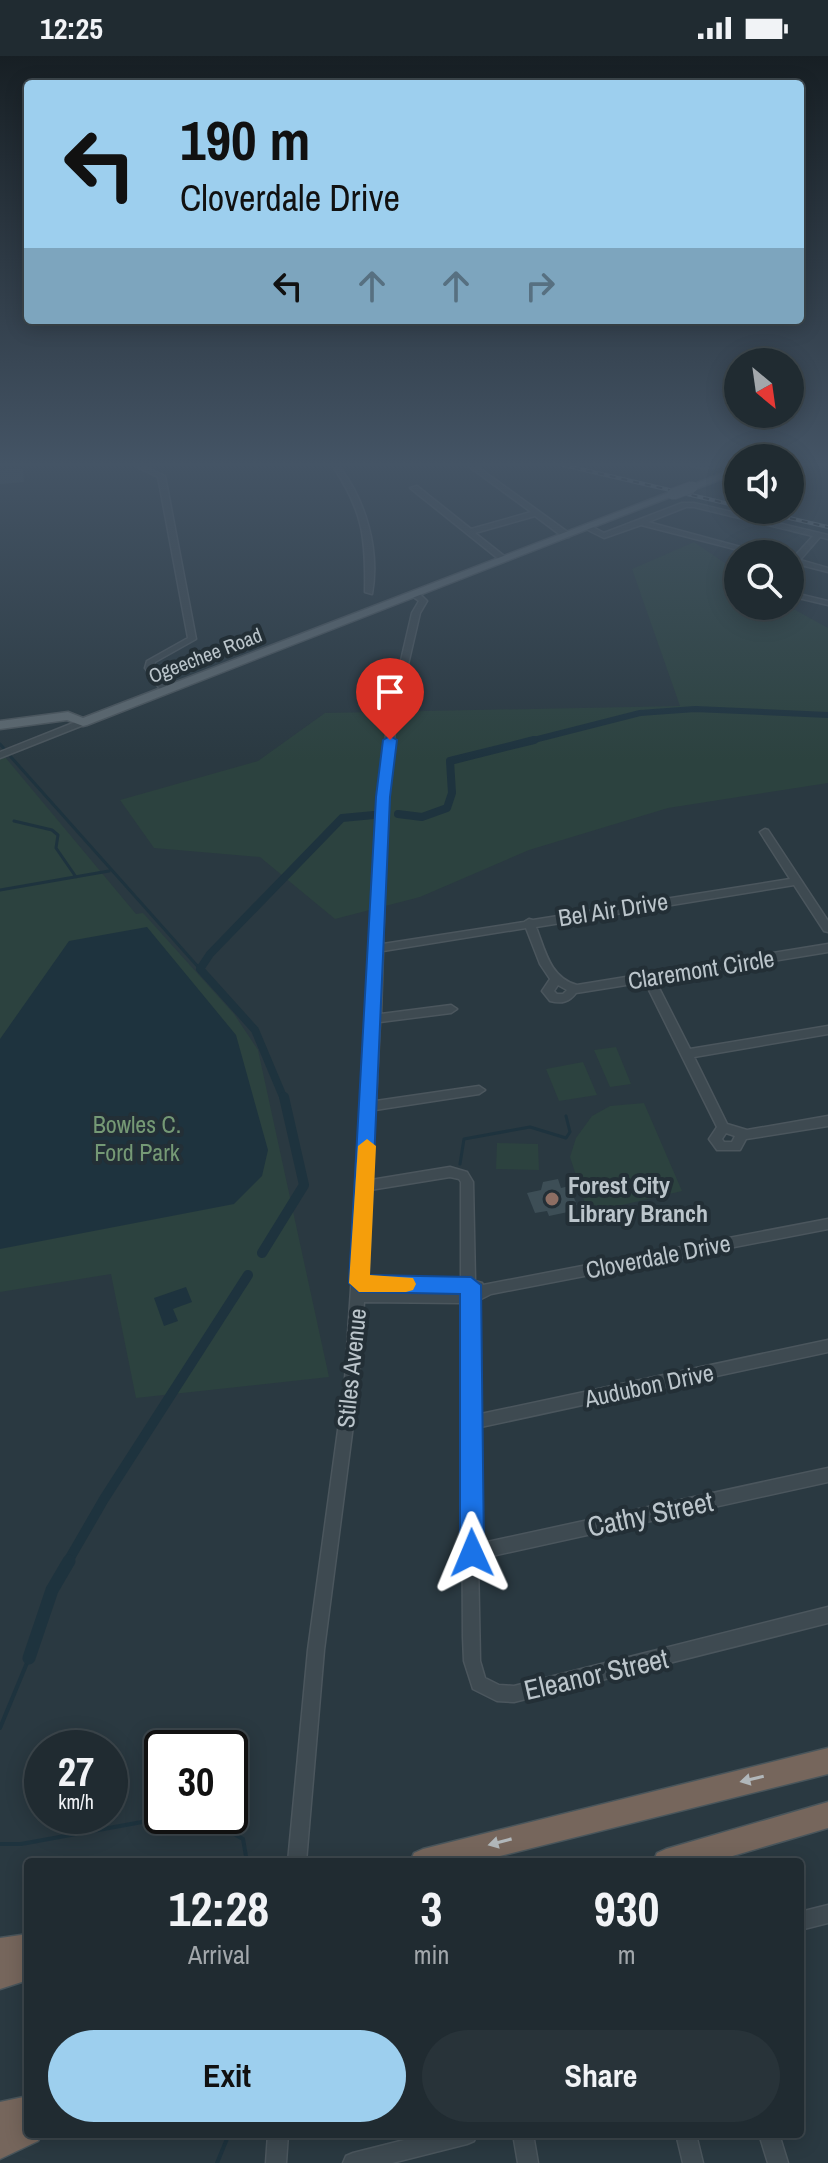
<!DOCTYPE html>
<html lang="en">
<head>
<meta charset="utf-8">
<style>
  :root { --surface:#202b31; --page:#283339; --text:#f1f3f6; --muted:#a2a7ab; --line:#3d474d; --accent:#9dcfee }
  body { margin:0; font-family:"Archivo Narrow",sans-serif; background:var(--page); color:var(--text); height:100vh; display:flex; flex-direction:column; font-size:30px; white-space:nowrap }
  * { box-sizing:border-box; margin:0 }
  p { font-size:26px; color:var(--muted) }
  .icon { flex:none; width:44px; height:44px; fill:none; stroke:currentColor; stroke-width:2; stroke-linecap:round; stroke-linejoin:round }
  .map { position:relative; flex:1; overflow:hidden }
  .drawer { position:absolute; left:24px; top:1802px; width:780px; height:280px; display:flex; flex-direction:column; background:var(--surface); border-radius:8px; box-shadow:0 4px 20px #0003,0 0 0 2px var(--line) }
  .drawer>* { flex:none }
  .top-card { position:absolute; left:24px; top:24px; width:780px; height:244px; border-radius:8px; box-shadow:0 4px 20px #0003,0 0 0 2px var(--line); background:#9dcfee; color:#111; overflow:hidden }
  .needle { width:52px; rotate:151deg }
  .buttons { position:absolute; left:724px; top:292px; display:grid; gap:16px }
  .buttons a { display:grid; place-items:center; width:80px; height:80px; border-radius:50%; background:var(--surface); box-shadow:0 4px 20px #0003,0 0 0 2px var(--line); font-size:40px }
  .speed { position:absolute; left:24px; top:1674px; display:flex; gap:16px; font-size:40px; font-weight:700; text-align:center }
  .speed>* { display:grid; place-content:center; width:104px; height:104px; border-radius:50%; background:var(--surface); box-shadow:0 4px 20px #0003,0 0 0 2px var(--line); line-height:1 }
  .speed small { font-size:20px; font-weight:400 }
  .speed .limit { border:4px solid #111; border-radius:12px; background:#fff; color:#111 }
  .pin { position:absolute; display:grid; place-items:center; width:68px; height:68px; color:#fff; margin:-82px -34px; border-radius:50% 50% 50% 0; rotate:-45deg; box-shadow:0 0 8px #0007 }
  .pin .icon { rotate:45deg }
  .me { position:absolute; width:88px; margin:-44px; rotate:359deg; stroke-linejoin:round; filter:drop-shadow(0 0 6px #0008) }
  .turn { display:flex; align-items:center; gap:28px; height:168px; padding:0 24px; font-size:36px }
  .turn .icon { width:104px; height:104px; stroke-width:2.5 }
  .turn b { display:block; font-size:56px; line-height:68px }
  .lanes { display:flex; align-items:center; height:76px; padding:0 24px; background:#0003; justify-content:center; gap:40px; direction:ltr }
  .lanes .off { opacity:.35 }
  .eta { display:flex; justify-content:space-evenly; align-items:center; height:136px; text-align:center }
  .eta b { font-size:48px; font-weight:800; line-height:56px }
  .action { display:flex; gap:16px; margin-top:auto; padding:16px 24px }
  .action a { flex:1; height:92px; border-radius:48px; background:var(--accent); color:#111; font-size:32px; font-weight:800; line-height:92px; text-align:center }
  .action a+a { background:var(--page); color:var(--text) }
  .status { display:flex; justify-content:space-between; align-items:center; height:56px; padding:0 40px; background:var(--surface); direction:ltr }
  .status svg { height:22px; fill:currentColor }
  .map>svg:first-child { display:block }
  .green { fill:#2c423f }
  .water { fill:#1e333e }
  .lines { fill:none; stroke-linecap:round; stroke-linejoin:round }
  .stream-far1 { stroke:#1e333e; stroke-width:3 }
  .stream { stroke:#1e333e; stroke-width:4 }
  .canal-far3 { stroke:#1e333e; stroke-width:6 }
  .canal-far2 { stroke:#1e333e; stroke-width:8 }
  .canal-far1 { stroke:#1e333e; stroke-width:10 }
  .canal { stroke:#1e333e; stroke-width:13 }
  .building { fill:#3d4e56 }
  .minor-casing { stroke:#4b565d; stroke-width:3 }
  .major-casing { stroke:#4b565d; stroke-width:3 }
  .highway-casing { stroke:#49555b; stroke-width:3 }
  .minor { fill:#3e4a51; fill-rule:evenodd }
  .major { fill:#5d6970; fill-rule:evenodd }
  .highway { fill:#76665c; fill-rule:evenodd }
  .rail-casing { stroke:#616f77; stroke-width:4 }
  .rail { stroke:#232f36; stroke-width:2; stroke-dasharray:6; stroke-linecap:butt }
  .major-bridge-casing { stroke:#4b565d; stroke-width:13; stroke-linecap:butt }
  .major-bridge { stroke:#5d6970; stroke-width:11 }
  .oneway { fill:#b1b7ba }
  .route { fill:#1a73e8; stroke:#114b97; stroke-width:2 }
  .slow { fill:#f59e0b }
  .education-dot { fill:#8d6e63; stroke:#232f36; stroke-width:3 }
  .labels { text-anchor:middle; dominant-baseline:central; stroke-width:8; stroke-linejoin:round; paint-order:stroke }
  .far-street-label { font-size:20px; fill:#bbc5cb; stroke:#232f36 }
  .street-label { font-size:24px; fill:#bbc5cb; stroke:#232f36 }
  .park-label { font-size:24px; fill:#759975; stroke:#232f36 }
  .poi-label { font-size:24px; font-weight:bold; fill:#bbc5cb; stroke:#232f36; text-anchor:start }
  .near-street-label { font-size:28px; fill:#bbc5cb; stroke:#232f36 }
</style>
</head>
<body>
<div class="status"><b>12:25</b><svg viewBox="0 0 49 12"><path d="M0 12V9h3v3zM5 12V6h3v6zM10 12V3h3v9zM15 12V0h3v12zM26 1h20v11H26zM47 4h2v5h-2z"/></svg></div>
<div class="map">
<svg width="828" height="2107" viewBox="0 0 828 2107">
  <rect width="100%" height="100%" fill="#2a3941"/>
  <path class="green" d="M694 486 738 516V550H788L828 572V727L668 752 529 794 420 841 335 863 260 801 154 792 120 744 258 705 325 657 680 650 632 513Z
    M5 701 136 858 143 857 234 958 258 994 329 1321 136 1342 111 1218 0 1236V703Z
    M616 991 631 1028 610 1031 594 994Z
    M583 1006 597 1039 559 1045 546 1013Z
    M644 1047 682 1135 588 1157 570 1101 576 1082 592 1060 610 1050Z
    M497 1087 538 1088 539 1114 496 1113Z"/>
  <path class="water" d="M147 871 236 979 268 1094 262 1120 234 1148 0 1193V983L69 885Z
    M186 1231 192 1246 173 1253 178 1265 164 1270 154 1242Z"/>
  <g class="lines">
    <path class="stream-far1" d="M0 688 6 695
      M11 701 200 913
      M14 765 52 774 58 779 56 792 76 821
      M0 834 109 815
      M460 1108 464 1083 530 1071 566 1082 570 1076 566 1060"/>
    <path class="stream" d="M0 1672 29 1602
      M179 1760 218 1769 243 1783 247 1806
      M0 1788H21L175 1760
      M217 2107 229 2078"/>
    <path class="canal-far3" d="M526 686 640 657 695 653 828 659"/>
    <path class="canal-far2" d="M398 758 422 761 447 752 452 737 450 705 534 684
      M284 1043 255 974 200 913 210 898 342 762 374 759"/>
    <path class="canal-far1" d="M262 1197 304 1129 284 1041
      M67 1507 104 1443 248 1219"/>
    <path class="canal" d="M29 1602 52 1534 69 1505"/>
  </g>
  <path class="building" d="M23 412 24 426 0 428V414Z
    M558 1123 561 1132 569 1130 577 1149 566 1151 568 1156 549 1160 547 1155 535 1157 527 1137 541 1134 543 1126Z"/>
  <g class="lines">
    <g class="minor-casing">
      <path id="minor" d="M133 409H141L165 420 196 583 155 606 153 612 169 634 165 637 162 636 145 612 147 605 188 582 158 421Z
        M332 409H338C366 444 380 494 372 538L365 536C366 481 363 455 332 409Z
        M467 409H475L569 477V481H563L535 460 475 477 508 503 501 505 410 432 417 430 471 473 531 456Z
        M689 409H721C714 413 696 413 689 409Z
        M682 447H694L828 479V483L820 481 800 504 828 512V516L797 508 790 513V502H793L813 480 694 451H686L648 466 767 498H754L641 469 604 482 582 471 589 469 604 477Z
        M412 536H418L427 545 420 557 397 656 388 741 383 888 524 866 529 863 533 864 790 823 760 776 765 773 768 774 828 865V876L824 875 794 829 536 871C545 894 550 922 577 929L828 888V896L655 924 690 993 828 970V978L694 1001 727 1068 747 1074 828 1060V1070L746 1083 740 1094H717L709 1083 717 1071 645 926 576 937C569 946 562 948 550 945L542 935 550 923 540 908 526 872 383 895 381 958 451 949 457 953 451 957 380 966 376 1045 479 1030 485 1034 479 1038 375 1054 371 1124 450 1111 467 1116 473 1126 475 1225 482 1227 483 1229 828 1163V1173L491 1238 475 1246 476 1359 828 1284V1296L476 1372 478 1488 828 1412V1426L478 1503 480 1605 485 1622 499 1629 514 1630 828 1551V1567L514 1646 497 1645 473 1633 464 1605 463 1581 461 1247 364 1246 359 1323 324 1594 306 1806H288L308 1594 345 1323 369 963 372 896 370 893 372 890 378 741 389 656 412 557 419 545 412 540ZM558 929 567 934 563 938H557L554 935ZM726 1077 735 1080 732 1086H724L722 1083ZM450 1121 459 1123 461 1126V1225L365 1222 370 1134ZM364 1233 461 1236 364 1235Z
        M790 536 828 545V549L790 540Z
        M83 663 86 664V668L0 702V696Z
        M828 1849V1867L800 1874V1856Z
        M268 2078H288L286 2107H266Z
        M428 2078H477L474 2085 467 2088 392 2107H343L346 2100 353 2097Z
        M513 2078H533L538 2107H518Z
        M676 2078H696L703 2107H683Z
        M759 2078H779L788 2107H768Z"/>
    </g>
    <g class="major-casing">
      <path id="major" d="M738 411V417L695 433 687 431Z
        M670 436 678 438 87 669 83 670 67 664 0 673V665L68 656 83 662Z"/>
    </g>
    <g class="highway-casing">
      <path id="highway" d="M828 1692V1718L476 1806H410L414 1797 423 1793Z
        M828 1746V1772L712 1806H653L657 1797 666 1793Z
        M28 1878V1924L0 1933V1882Z
        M28 2040V2078H42L38 2085 0 2103V2046Z"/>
    </g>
    <use href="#minor" class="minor"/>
    <use href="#major" class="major"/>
    <use href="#highway" class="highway"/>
    <g class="rail-casing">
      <path id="rail" d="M563 409 738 450
        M755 454 828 471"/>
    </g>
    <use href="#rail" class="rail"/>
    <g class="major-bridge-casing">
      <path id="major-bridge" d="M673 438 692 431"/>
    </g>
    <use href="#major-bridge" class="major-bridge"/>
  </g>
  <defs><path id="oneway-solid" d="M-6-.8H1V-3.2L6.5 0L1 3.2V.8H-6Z" transform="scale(2)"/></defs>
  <g class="oneway">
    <use href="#oneway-solid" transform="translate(752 1723) rotate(167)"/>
    <use href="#oneway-solid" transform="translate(500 1786) rotate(165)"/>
  </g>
  <linearGradient id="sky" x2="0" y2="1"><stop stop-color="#171f24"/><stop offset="0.58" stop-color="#445465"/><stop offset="1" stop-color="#445465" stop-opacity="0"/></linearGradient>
  <rect width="828" height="704" fill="url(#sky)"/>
  <path class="route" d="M390 680 397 684 390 741 369 1219 471 1221 481 1229 484 1497 480 1505 472 1508 464 1505 460 1497V1238L359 1236 349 1227 376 741 383 684Z"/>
  <path class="slow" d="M367 1083 376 1090 370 1219 413 1222 416 1228 413 1234 406 1236H359L349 1227 358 1090Z"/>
  <circle class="education-dot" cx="552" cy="1143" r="8"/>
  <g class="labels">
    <g class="far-street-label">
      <text transform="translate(205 599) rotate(-21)">Ogeechee Road</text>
    </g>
    <g class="street-label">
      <text transform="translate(613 853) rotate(-9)">Bel Air Drive</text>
      <text transform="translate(701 913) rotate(-9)">Claremont Circle</text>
      <text transform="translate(658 1200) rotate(-11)">Cloverdale Drive</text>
      <text transform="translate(351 1312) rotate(-84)">Stiles Avenue</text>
      <text transform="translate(649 1329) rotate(-12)">Audubon Drive</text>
    </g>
    <g class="park-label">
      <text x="137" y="1068">Bowles C.<tspan x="137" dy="28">Ford Park</tspan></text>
    </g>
    <g class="poi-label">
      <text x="568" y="1129">Forest City<tspan x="568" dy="28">Library Branch</tspan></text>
    </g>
    <g class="near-street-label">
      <text transform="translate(650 1458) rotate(-12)">Cathy Street</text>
      <text transform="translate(596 1618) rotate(-13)">Eleanor Street</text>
    </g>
  </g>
</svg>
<div class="buttons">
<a><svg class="needle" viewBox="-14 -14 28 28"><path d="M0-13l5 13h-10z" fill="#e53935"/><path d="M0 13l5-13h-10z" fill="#a2a7ab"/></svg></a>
<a><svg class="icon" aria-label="sound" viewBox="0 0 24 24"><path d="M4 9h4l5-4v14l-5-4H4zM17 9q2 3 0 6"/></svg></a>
<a><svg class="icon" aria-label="search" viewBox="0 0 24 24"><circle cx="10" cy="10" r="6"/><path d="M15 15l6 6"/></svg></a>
</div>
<div class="speed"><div>27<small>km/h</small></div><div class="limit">30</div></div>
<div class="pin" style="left:390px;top:684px;background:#d93025"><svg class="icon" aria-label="arrive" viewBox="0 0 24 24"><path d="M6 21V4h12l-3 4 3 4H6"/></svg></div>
<svg class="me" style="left:472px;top:1497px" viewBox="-20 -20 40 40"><path d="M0-17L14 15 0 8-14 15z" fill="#1a73e8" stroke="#fff" stroke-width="4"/></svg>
<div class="top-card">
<div class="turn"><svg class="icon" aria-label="left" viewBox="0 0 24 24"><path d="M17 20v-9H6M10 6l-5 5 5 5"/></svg><div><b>190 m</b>Cloverdale Drive</div></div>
<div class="lanes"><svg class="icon" aria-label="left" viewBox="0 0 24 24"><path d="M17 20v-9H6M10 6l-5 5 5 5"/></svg><svg class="icon off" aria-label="ahead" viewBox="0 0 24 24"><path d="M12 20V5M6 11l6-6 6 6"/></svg><svg class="icon off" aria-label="ahead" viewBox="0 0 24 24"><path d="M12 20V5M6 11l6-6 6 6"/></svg><svg class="icon off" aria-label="right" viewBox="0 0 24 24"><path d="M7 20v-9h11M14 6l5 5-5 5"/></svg></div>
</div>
<section class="drawer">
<div class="eta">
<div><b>12:28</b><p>Arrival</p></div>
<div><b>3</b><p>min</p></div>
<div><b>930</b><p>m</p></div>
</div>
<div class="action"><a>Exit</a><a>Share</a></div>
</section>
</div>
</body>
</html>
